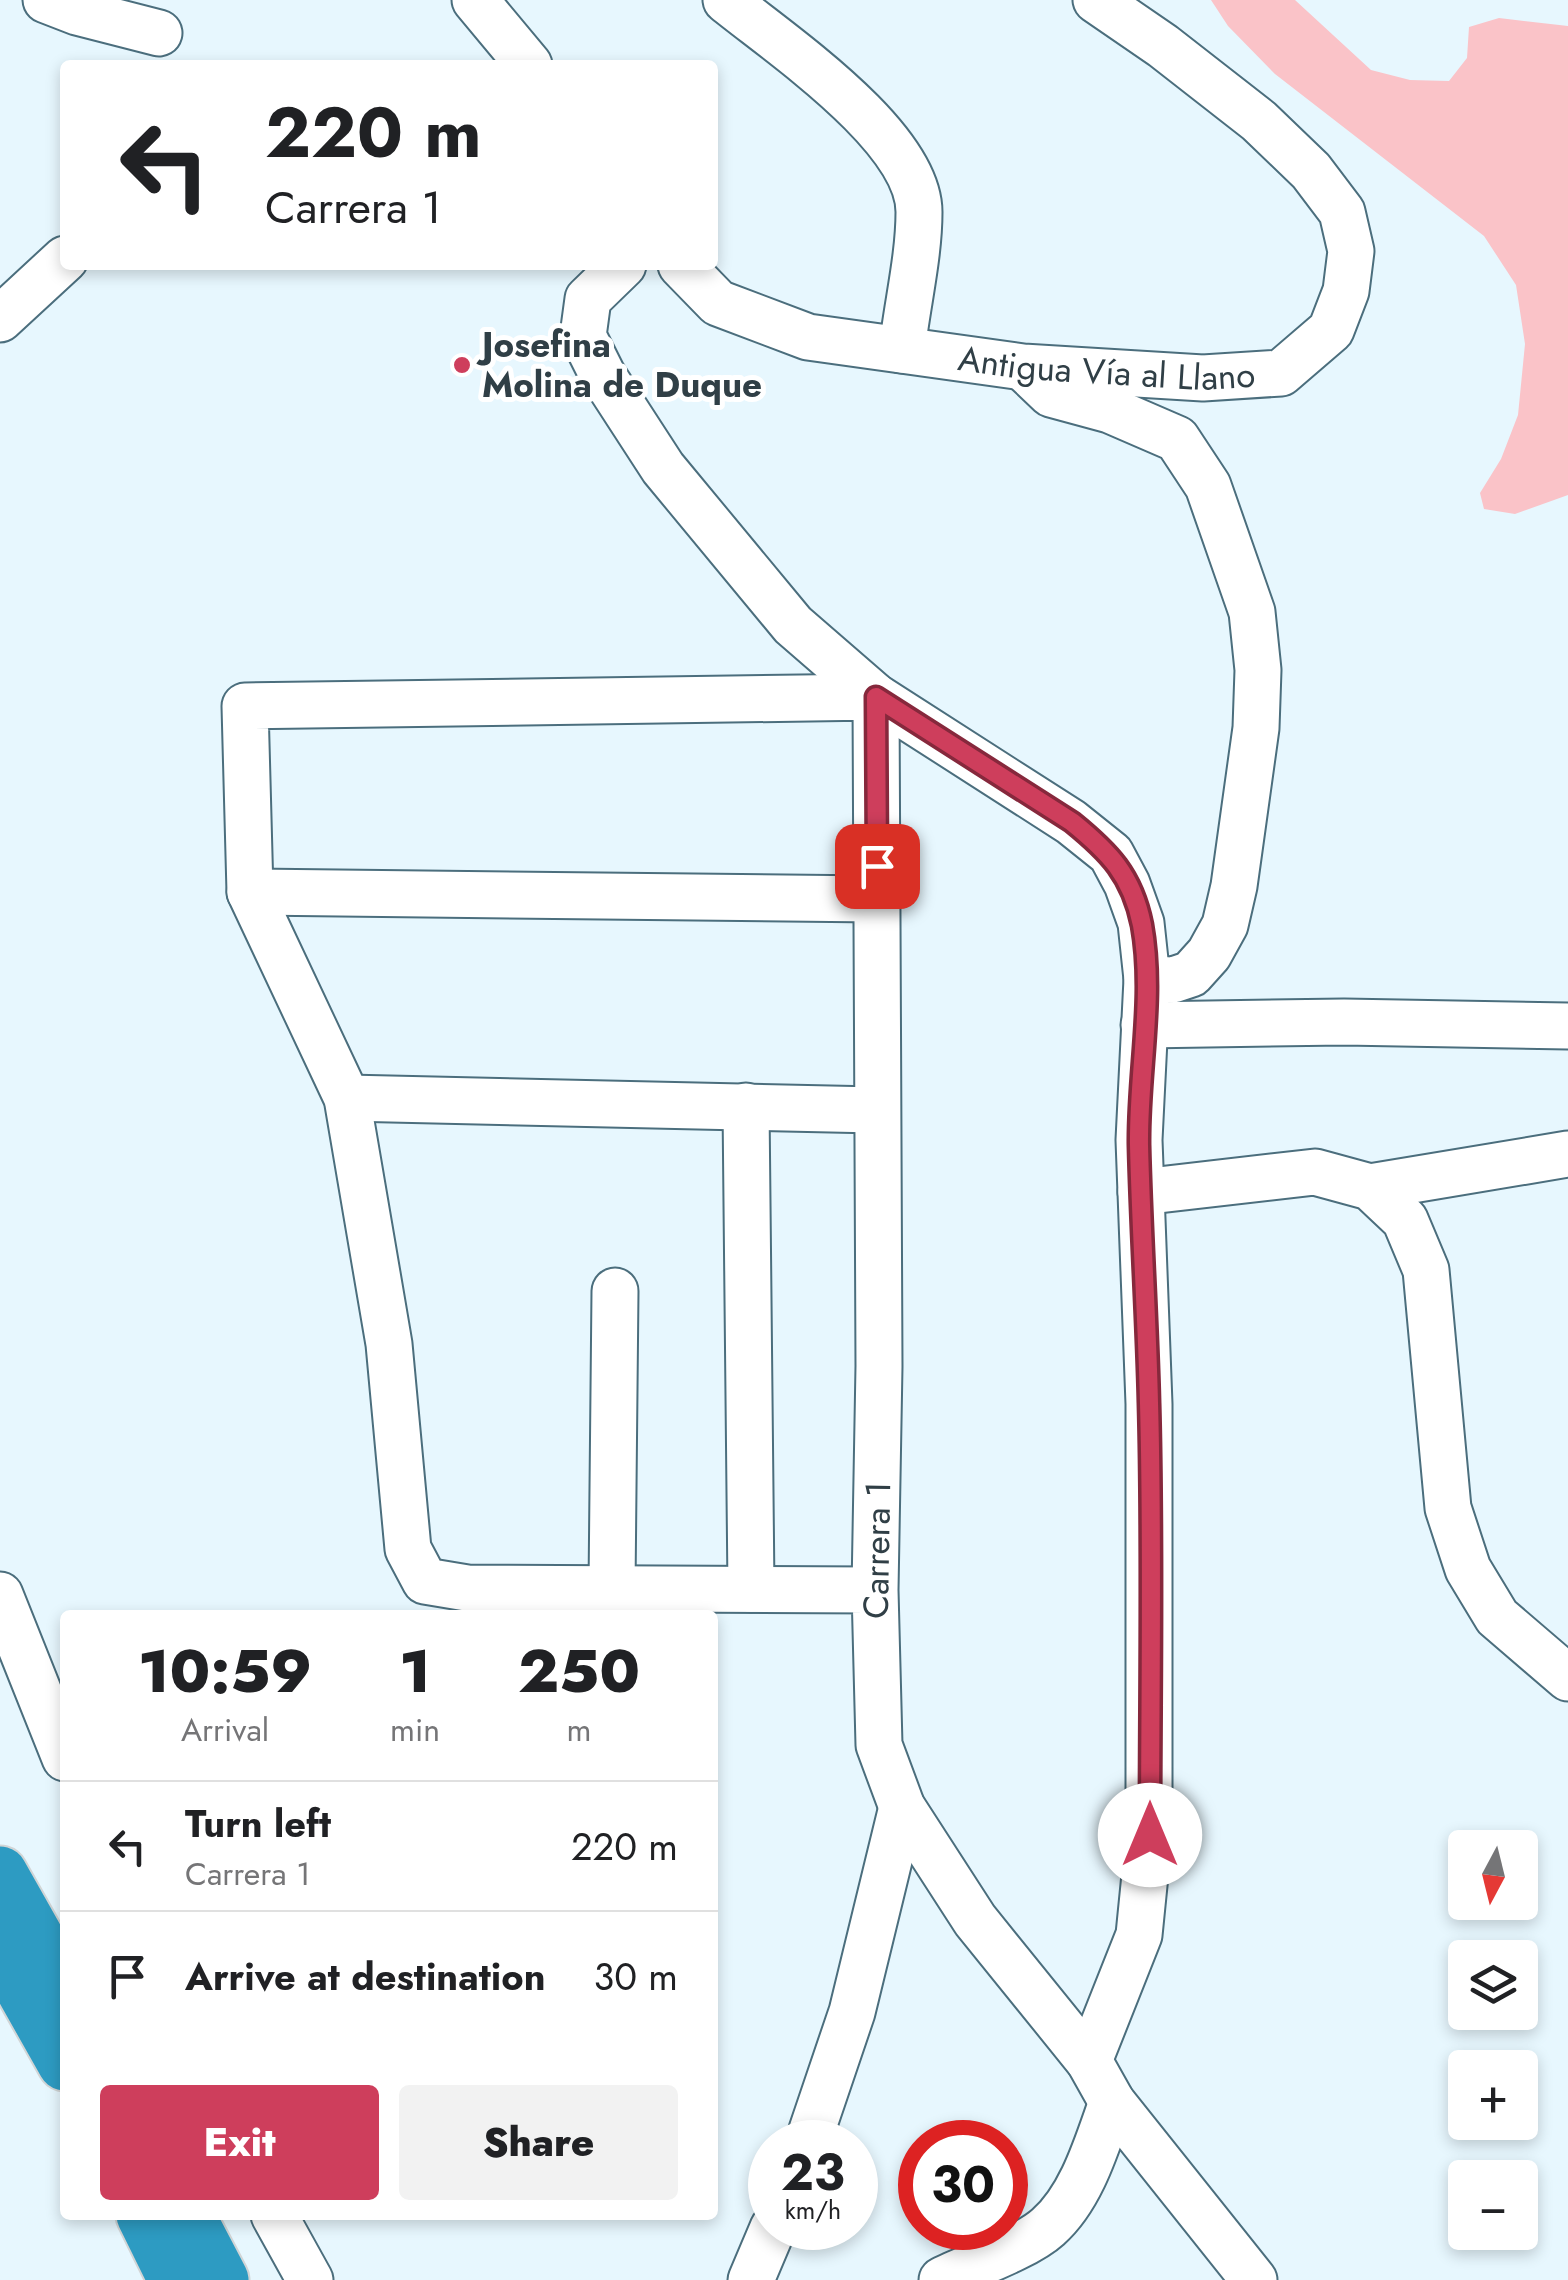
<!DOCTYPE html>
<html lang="en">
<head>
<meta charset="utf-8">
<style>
  :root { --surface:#fff; --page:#f2f2f2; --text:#202124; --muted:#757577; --line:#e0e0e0; --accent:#ce3e5c }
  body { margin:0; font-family:Jost,sans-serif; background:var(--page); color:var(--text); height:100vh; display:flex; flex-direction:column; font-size:38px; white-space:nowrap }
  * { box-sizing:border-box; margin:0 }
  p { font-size:32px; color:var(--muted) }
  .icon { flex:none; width:55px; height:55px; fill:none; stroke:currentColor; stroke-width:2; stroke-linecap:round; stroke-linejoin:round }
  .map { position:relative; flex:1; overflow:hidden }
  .side { position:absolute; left:60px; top:1610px; width:658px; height:610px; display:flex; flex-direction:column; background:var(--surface); border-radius:10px; box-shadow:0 5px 15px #0003 }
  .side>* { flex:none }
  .hud { position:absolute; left:60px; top:60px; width:658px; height:210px; border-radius:10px; box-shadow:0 5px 15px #0003; background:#fff; color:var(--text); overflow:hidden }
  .needle { width:65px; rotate:187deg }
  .tools { position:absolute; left:1448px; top:1830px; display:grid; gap:20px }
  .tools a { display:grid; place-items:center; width:90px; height:90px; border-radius:10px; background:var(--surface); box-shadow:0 5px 15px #0003; font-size:50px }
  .speed { position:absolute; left:748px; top:2120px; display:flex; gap:20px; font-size:50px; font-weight:700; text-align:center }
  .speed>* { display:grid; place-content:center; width:130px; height:130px; border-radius:50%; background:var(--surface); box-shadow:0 5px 15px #0003; line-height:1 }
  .speed small { font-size:25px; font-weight:400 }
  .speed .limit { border:15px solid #d22; background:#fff; color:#111 }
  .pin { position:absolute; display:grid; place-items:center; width:85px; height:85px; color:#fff; margin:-42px; border-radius:20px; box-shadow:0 5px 15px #0006 }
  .me { position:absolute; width:110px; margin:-55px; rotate:0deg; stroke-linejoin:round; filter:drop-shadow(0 0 8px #0008) }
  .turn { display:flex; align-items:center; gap:35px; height:210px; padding:0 40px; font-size:45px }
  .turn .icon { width:130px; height:130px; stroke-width:2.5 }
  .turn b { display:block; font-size:70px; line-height:85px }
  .eta { display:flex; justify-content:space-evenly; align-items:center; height:170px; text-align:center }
  .eta b { font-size:60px; font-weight:800; line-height:70px }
  .button { display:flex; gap:20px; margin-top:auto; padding:20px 40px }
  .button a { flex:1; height:115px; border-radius:10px; background:var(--accent); color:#fff; font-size:40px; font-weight:800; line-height:115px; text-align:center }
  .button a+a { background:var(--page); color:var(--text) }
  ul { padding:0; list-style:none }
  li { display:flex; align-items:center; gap:30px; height:130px; padding:0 40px; border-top:2px solid var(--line) }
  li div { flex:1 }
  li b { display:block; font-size:38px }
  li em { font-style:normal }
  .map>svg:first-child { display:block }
  .green { fill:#fac3c8 }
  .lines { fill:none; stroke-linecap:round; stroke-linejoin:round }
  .street-casing { stroke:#4b6e7d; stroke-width:49 }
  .highway-casing { stroke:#d1d5d6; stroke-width:59 }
  .street { stroke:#fff; stroke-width:45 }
  .highway { stroke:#2d9bc2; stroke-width:55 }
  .route-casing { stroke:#86283c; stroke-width:25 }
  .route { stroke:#ce3e5c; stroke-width:18 }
  .poi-dot { fill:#ce3e5c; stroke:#fff; stroke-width:4 }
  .labels { text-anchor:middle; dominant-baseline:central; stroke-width:10; stroke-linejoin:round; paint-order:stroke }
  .poi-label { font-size:35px; font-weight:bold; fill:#303f46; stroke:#fff; text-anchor:start }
  .street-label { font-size:35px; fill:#303f46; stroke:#fff }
</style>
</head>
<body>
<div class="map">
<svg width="1568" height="2280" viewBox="0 0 1568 2280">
  <rect width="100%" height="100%" fill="#e7f7fe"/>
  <path class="green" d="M1211 0H1295L1371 70 1410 80 1449 81 1467 58 1469 27 1499 18 1568 26V495L1515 514 1484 509 1480 493 1501 459 1518 415 1525 344 1516 285 1484 236 1275 74 1228 26Z"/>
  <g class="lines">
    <g class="street-casing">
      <g id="street">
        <path d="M46 0 77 12 159 33"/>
        <path d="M475 0 529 65"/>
        <path d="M726 0C780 44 919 137 919 212 919 257 907 305 902 350"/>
        <path d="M623 265 588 299 583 336 602 374 663 468 793 625 876 697 1071 822 1111 854 1127 884 1141 923 1147 979 1139 1140 1149 1404V1835L1139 1935 1089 2061"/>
        <path id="s1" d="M681 265 718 303 808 337 1023 367 1203 378 1281 373 1331 330 1346 291 1351 251 1342 212 1311 171 1259 121 1163 46 1096 0"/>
        <path d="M0 319 65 259"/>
        <path d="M1028 372 1051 394 1110 410 1177 439 1208 486 1252 612 1258 670 1256 728 1234 886 1225 925 1209 954 1191 974 1173 980 1147 979"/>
        <path d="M250 892 877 899"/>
        <path d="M1144 1025 1344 1022 1568 1026"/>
        <path d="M347 1098 876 1110"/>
        <path d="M746 1106 751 1589"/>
        <path d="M1370 1187 1568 1154"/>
        <path d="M1141 1192 1315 1172 1370 1187 1405 1220 1426 1270 1448 1508 1468 1569 1497 1617 1568 1678"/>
        <path d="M612 1587 615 1291"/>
        <path d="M875 1590 467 1588 425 1581 408 1549 389 1344 347 1098 250 892 245 706 876 697 879 1366 875 1590 879 1745 902 1807 975 1920 1089 2061 1112 2102 1254 2280"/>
        <path d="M0 1595 65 1758"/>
        <path d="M808 2142 852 2012 902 1807"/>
        <path d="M274 2215 310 2280"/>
        <path d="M751 2280 773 2228"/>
        <path d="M942 2280C971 2266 1026 2247 1048 2227 1082 2197 1097 2144 1112 2102"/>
      </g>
    </g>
    <g class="highway-casing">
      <path id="highway" d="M0 1874 65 1989
        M4 1955 65 2063
        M144 2215 176 2280
        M187 2215 221 2280"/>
    </g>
    <use href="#street" class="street"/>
    <use href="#highway" class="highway"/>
  </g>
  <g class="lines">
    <g class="route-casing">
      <path id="route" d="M877 866 876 697 1072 822C1109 852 1132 875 1142 925 1155 997 1138 1072 1139 1145 1141 1231 1147 1317 1149 1403 1153 1547 1150 1691 1150 1835"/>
    </g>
    <use href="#route" class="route"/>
  </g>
  <circle class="poi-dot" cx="462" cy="365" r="10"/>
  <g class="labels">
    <g class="poi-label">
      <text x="482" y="345">Josefina<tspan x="482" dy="40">Molina de Duque</tspan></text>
    </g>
    <g class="street-label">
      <text stroke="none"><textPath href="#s1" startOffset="450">Antigua Vía al Llano</textPath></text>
      <text transform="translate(877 1550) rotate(-89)">Carrera 1</text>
    </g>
  </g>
</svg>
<div class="tools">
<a><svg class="needle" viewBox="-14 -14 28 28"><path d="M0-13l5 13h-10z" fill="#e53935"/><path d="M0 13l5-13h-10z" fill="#757577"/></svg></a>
<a><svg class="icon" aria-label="layers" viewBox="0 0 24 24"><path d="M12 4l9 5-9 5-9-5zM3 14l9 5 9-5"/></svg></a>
<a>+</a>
<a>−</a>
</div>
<div class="speed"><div>23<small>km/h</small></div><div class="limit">30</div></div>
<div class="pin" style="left:877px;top:866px;background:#d93025"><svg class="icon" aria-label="arrive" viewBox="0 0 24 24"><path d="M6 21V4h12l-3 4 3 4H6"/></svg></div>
<svg class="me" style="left:1150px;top:1835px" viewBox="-20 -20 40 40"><circle r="19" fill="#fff"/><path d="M0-13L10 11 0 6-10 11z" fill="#ce3e5c"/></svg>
<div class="hud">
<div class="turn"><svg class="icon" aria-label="left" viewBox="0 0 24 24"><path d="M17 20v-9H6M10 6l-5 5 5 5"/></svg><div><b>220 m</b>Carrera 1</div></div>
</div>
<section class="side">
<div class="eta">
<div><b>10:59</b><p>Arrival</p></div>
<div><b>1</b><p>min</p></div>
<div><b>250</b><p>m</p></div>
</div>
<ul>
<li><svg class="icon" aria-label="left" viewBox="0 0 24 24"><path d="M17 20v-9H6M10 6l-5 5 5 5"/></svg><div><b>Turn left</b><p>Carrera 1</p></div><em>220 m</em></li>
<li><svg class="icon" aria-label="arrive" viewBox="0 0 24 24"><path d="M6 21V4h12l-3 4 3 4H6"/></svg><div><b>Arrive at destination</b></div><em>30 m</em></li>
</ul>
<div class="button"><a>Exit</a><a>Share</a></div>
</section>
</div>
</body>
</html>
